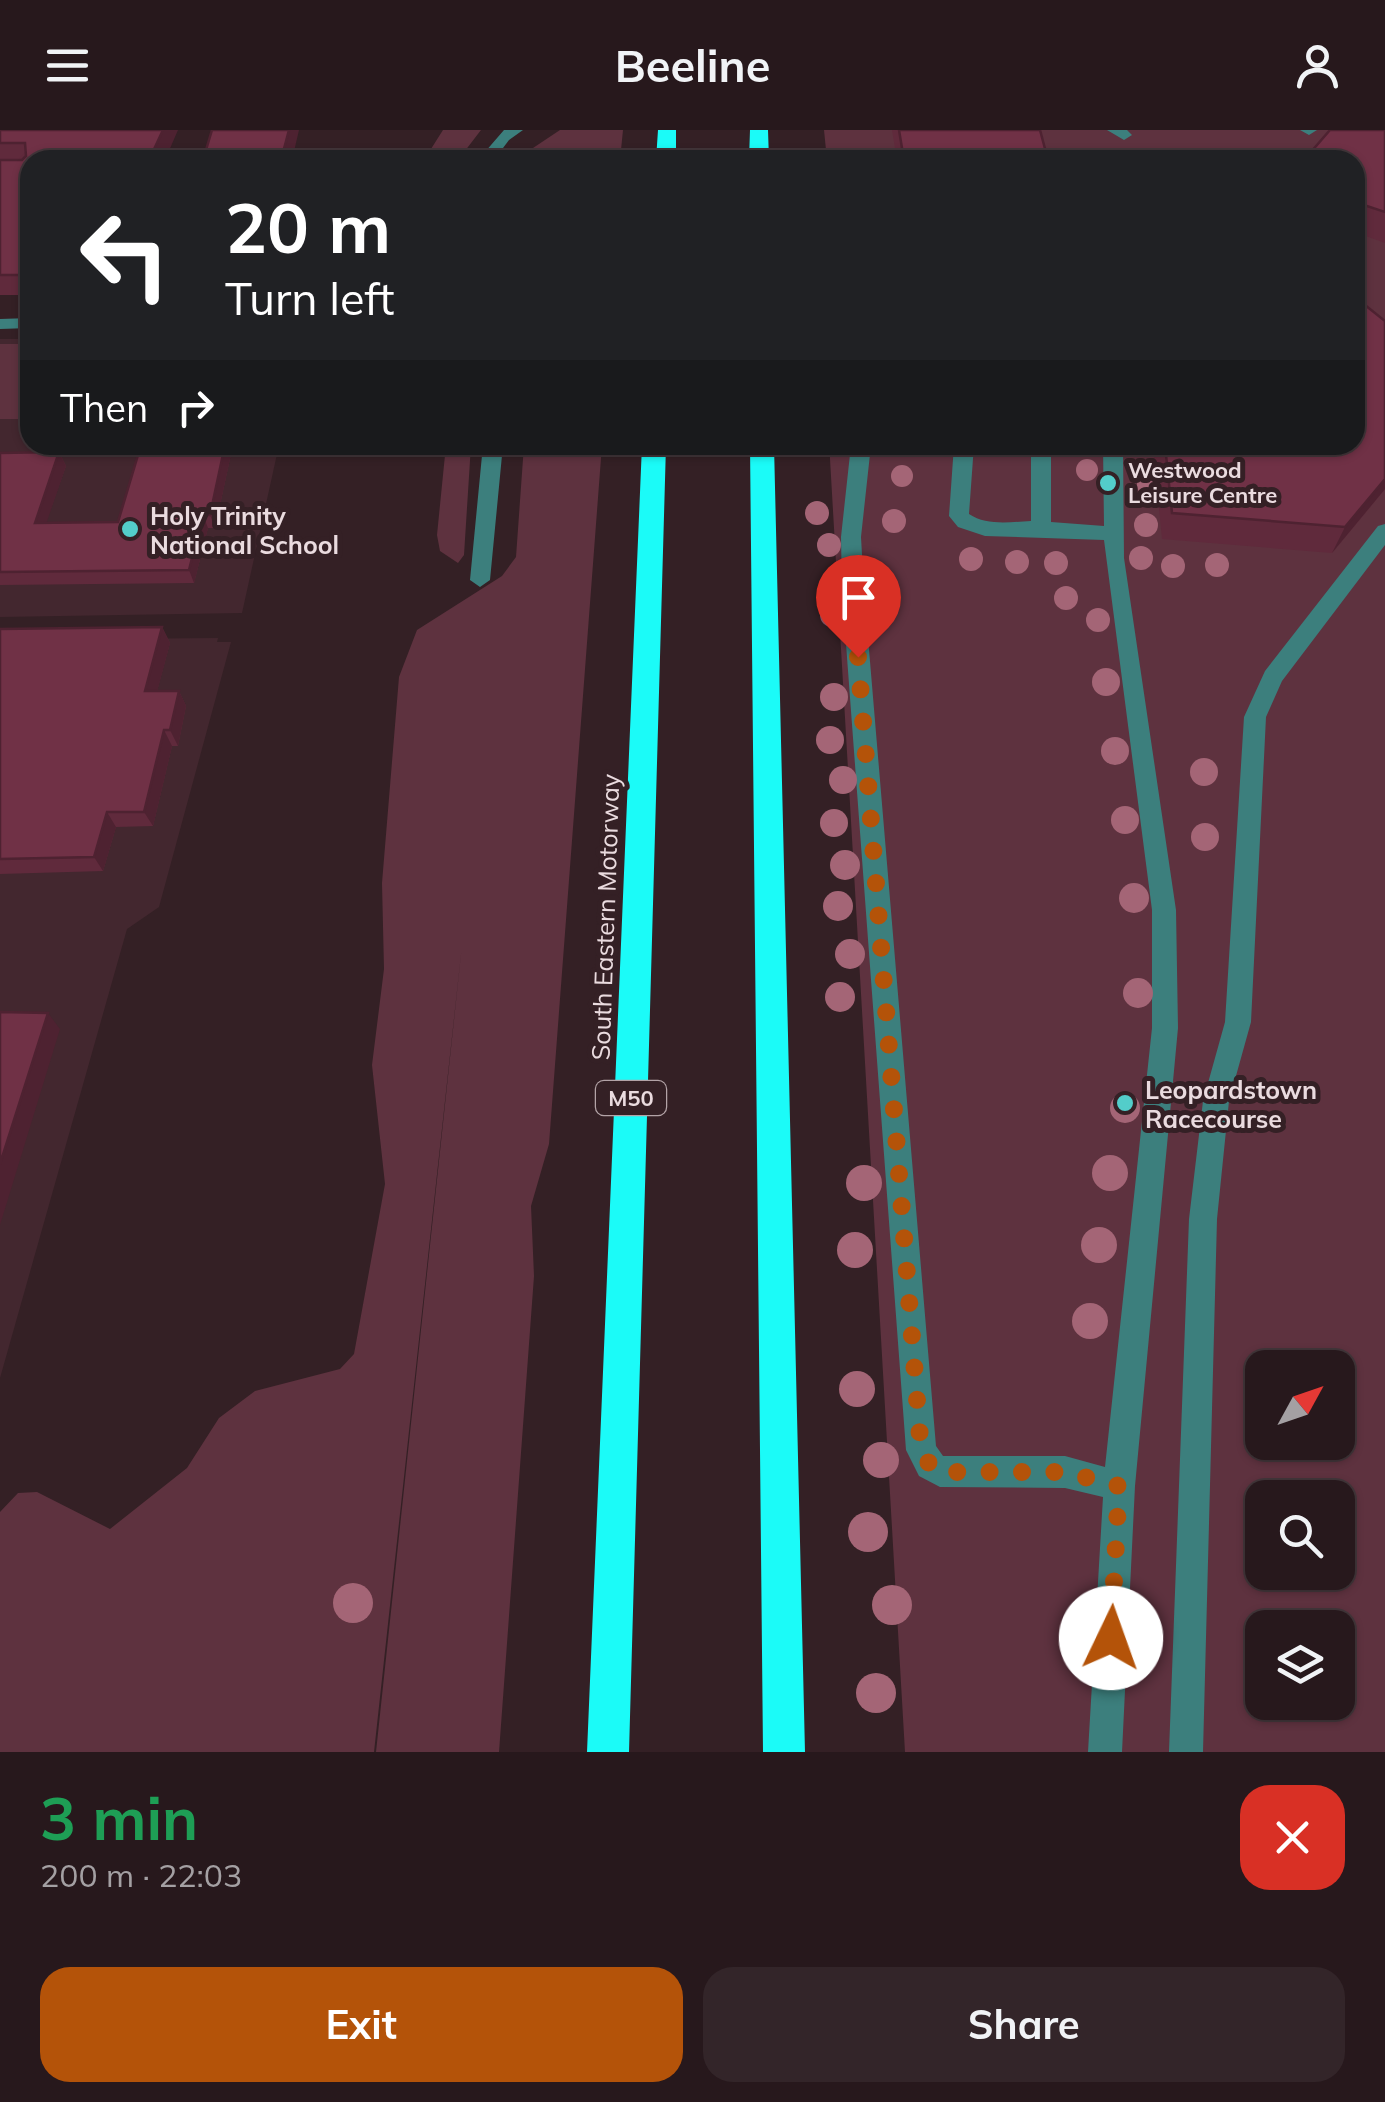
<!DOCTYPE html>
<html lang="en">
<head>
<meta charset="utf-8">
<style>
  :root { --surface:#27181c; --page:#332529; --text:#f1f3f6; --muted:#a4a0a3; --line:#43373b; --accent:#b45309 }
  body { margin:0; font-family:Mulish,sans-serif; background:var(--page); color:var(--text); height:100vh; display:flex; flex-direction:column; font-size:38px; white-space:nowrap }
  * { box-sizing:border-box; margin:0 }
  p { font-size:32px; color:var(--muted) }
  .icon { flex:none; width:55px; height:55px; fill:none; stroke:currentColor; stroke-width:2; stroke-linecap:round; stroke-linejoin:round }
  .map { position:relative; height:1622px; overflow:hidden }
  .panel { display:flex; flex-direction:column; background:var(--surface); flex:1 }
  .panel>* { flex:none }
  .top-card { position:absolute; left:20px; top:20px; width:1345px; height:305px; border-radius:30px; box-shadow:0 2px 8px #0004,0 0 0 2px var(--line); background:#202124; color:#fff; overflow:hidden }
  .needle { width:65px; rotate:50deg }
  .controls { position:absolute; left:1245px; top:1220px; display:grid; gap:20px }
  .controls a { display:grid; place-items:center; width:110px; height:110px; border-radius:20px; background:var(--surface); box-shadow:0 2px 8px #0004,0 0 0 2px var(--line); font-size:50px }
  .pin { position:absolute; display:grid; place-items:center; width:85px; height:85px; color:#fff; margin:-102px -42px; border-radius:50% 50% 50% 0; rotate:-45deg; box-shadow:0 0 10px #0007 }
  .pin .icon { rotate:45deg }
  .me { position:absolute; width:110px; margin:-55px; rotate:3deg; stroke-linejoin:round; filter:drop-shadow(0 0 8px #0008) }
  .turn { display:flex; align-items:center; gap:35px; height:210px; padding:0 40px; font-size:45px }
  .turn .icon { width:130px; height:130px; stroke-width:2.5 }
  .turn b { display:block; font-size:70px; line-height:85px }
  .then { display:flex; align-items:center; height:95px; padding:0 40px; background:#0003; gap:20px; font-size:38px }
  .round { display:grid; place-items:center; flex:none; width:105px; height:105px; border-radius:30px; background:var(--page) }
  .overview { display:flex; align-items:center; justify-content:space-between; height:170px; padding:0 40px }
  h1 { font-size:60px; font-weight:700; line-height:75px; color:#1e9e55 }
  .primary-button { display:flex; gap:20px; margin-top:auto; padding:20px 40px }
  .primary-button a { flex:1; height:115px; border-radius:30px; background:var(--accent); color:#fff; font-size:40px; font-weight:700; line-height:115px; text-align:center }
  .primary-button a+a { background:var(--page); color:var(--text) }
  header { display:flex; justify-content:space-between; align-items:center; height:130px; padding:0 40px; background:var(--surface); font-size:45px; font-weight:700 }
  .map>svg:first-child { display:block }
  .built { fill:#43272f }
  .green { fill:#5e323f; fill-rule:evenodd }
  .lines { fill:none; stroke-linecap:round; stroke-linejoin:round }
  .minor { fill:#3c7f7d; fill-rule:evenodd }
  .highway { fill:#1bfbf8; fill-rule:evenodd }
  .tree { fill:#a46576 }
  .wall { fill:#602a3c }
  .shaded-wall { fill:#4e2231 }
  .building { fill:#703146; stroke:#4e2231; stroke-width:2.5 }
  .route { stroke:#b45309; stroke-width:18; stroke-dasharray:0 32.4 }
  .poi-dot { fill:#53cdca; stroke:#342025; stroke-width:4 }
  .labels { text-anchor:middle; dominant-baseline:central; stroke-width:10; stroke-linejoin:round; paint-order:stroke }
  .far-poi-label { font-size:22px; font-weight:bold; fill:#eadbdf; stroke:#342025; text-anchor:start }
  .shield { fill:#342025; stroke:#b3a3a7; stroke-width:2.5 }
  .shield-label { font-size:22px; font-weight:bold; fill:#eadbdf }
  .poi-label { font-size:25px; font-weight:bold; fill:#eadbdf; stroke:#342025; text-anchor:start }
  .street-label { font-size:25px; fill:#eadbdf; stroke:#342025 }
</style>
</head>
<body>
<header><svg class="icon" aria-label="menu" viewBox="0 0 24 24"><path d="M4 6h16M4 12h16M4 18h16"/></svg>Beeline<svg class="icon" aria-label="person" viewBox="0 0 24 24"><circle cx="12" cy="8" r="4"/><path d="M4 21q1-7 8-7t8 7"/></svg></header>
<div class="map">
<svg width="1385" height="1622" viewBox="0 0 1385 1622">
  <rect width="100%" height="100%" fill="#342025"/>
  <path class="built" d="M0 209H30V315H279L242 483 0 487Z
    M218 508 217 512H231L159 777 127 799 0 1248V510Z"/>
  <path class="green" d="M443 0H481L458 30H424Z
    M560 0H623L620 30H515Z
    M824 0H1385V1622H905L830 329V315H1355V30H827ZM1262 1238H1338V1312H1262ZM1262 1368H1338V1442H1262ZM1262 1498H1338V1572H1262Z
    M0 214H30V289H0Z
    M446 315H471L464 425 458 433 440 421 437 405Z
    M524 315H602L549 1014 531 1076 534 1146 499 1622H376L462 815 374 1622H0V1382L18 1363 37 1362 110 1399 187 1338 219 1288 255 1261 340 1239 354 1224 385 1054 372 935 384 839 382 753 399 547 417 500 502 446 516 427Z"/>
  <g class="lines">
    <path class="minor" d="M504 0H523L509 10 494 30H478Z
      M1107 0H1127L1132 5 1124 10Z
      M1300 0H1317L1309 5Z
      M30 188V198L0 199V189Z
      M483 315H503L490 450 480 457 470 450Z
      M851 315H871L861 407 864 460 936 1316 943 1326H1065L1105 1337 1152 898V780L1104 410 985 406 958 397 949 386 954 315H974L969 384C987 396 1010 392 1031 391V315H1051V392L1104 396 1103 315H1123L1124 428 1176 780 1178 898 1135 1356 1122 1622H1088L1103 1367 1065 1358 940 1357 919 1346 906 1320 842 460 841 407Z
      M1385 394V415L1282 551 1266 587 1251 892 1229 971 1217 1089 1203 1622H1169L1189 1089 1203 971 1225 892 1244 587 1265 541 1378 396Z"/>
    <path class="highway" d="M658 0H676V30H656Z
      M750 0H768L769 30H749Z
      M642 315H666L629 1622H587Z
      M750 315H774L805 1622H763Z"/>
  </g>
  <g class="tree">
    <circle cx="1087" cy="340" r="11"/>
    <circle cx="902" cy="346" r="11"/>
    <circle cx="1149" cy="355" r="12"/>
    <circle cx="817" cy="383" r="12"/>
    <circle cx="894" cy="391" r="12"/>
    <circle cx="1146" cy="395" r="12"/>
    <circle cx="829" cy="415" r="12"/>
    <circle cx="1141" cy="428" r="12"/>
    <circle cx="971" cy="429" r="12"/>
    <circle cx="1017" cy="432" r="12"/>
    <circle cx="1056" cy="433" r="12"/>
    <circle cx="1217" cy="435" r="12"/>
    <circle cx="1173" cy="436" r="12"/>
    <circle cx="1066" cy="468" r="12"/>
    <circle cx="832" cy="485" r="12"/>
    <circle cx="1098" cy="490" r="12"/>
    <circle cx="1106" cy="552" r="14"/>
    <circle cx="834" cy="567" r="14"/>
    <circle cx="830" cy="610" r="14"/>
    <circle cx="1115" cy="621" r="14"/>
    <circle cx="1204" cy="642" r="14"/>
    <circle cx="843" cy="650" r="14"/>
    <circle cx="1125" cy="690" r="14"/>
    <circle cx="834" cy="693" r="14"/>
    <circle cx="1205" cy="707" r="14"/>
    <circle cx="845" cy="735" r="15"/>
    <circle cx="1134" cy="768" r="15"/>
    <circle cx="838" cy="776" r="15"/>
    <circle cx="850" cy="824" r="15"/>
    <circle cx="1138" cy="863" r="15"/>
    <circle cx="840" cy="867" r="15"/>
    <circle cx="1125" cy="978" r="15"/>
    <circle cx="1110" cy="1043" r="18"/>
    <circle cx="864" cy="1053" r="18"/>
    <circle cx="1099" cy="1115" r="18"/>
    <circle cx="855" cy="1120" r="18"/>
    <circle cx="1090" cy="1191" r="18"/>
    <circle cx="857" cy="1259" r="18"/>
    <circle cx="881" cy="1330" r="18"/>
    <circle cx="868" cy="1402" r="20"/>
    <circle cx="353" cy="1473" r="20"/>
    <circle cx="892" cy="1475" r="20"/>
    <circle cx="876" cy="1563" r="20"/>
  </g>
  <path class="wall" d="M0 0 165 30H30V165H0Z
    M892 0H1040L1048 30H897Z
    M1385 0V113L1355 102V30Z
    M233 315 215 398H208L194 453 0 455V323L59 322 66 336 46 392H118Z
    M1153 315H1355L1385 359 1332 423 1162 409Z
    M162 497 170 513 157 561H179L186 576 178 616H172L153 696 116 697 103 741 0 744V499Z"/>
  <path class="shaded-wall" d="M163 0H178L165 30H149Z
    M289 0H299L292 30H281Z
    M225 315H233L215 398 210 385Z
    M59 322 66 336 42 406 35 393Z
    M1385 349V359L1332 423 1345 397Z
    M203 385 208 398 194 453 189 440Z
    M162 497 170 513 153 577 145 561Z
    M179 561 186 576 178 616 170 600Z
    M164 600 172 616 153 696 144 682Z
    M107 682 116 697 103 741 94 727Z
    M48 883 60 899 0 1095V1034Z"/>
  <path class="building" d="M0 0H163L149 30H30V145H0V30H22L26 26 25 13H0Z
    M212 0H289L281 30H203Z
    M899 0H1040L1048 30H904Z
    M1330 0H1385V82L1355 72V30H1304Z
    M1355 167 1385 191V349L1345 397 1172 383 1165 315H1355Z
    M141 315H225L210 385H203L189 440 0 442V323L59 322 35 393 118 392Z
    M162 497 145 561H179L170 600H164L144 682H107L94 727 0 729V499Z
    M0 882 48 883 0 1034Z"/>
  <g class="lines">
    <path class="route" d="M858 527 921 1320 930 1335 940 1342H1065L1119 1356 1111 1508"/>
  </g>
  <g class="poi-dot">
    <circle cx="1108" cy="353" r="10"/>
    <circle cx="130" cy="399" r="10"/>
    <circle cx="1125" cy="973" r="10"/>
  </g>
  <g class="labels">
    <g class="far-poi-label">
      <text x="1128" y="340">Westwood<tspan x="1128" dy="25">Leisure Centre</tspan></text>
    </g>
    <rect class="shield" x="596" y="951" width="70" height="34" rx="8"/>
    <g class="shield-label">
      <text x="631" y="968">M50</text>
    </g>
    <g class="poi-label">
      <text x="150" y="385">Holy Trinity<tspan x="150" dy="29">National School</tspan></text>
      <text x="1145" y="959">Leopardstown<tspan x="1145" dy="29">Racecourse</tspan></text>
    </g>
    <g class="street-label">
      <text transform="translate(605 787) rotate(-88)">South Eastern Motorway</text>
    </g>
  </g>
</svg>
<div class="controls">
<a><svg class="needle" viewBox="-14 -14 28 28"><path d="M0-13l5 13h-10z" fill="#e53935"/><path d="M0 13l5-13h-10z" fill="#a4a0a3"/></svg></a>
<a><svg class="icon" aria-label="search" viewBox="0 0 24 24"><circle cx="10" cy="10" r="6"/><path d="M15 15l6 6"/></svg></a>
<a><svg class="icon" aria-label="layers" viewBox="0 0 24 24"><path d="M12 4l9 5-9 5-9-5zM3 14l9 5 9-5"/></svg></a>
</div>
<div class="pin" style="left:858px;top:527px;background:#d93025"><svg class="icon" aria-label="arrive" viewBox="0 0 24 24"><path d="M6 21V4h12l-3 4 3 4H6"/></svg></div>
<svg class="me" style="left:1111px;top:1508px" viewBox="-20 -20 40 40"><circle r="19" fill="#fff"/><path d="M0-13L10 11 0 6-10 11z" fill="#b45309"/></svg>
<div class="top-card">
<div class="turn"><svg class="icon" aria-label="left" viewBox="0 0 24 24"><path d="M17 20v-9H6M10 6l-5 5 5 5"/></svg><div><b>20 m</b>Turn left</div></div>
<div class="then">Then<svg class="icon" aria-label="right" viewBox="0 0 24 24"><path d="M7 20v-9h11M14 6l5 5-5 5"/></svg></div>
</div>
</div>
<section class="panel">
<div class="overview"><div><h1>3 min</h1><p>200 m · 22:03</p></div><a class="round" style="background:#d93025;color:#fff"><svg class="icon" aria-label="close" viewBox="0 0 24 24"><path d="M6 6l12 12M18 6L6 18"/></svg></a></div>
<div class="primary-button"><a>Exit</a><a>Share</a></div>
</section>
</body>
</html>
